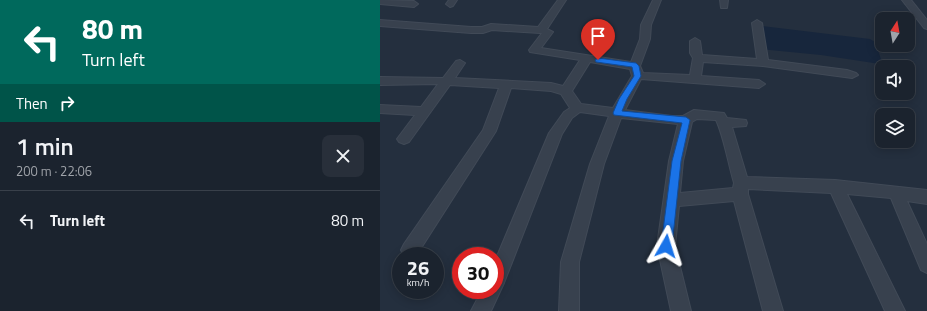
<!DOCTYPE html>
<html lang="en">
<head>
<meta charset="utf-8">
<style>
  :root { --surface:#1b232e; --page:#282f3a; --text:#f1f3f6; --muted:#a0a4aa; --line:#39404a }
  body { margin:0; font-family:"Titillium Web",sans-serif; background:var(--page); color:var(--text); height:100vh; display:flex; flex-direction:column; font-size:15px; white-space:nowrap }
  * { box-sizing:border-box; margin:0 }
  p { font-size:13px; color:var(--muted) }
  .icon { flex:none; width:22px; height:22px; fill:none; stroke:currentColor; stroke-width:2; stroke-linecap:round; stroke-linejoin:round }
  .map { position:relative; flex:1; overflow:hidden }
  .panel { display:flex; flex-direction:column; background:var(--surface); width:380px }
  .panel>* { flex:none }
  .guide { background:#00695c; color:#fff; overflow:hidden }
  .needle { width:26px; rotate:11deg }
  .tools { position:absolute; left:495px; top:12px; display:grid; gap:8px }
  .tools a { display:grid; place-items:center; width:40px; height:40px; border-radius:8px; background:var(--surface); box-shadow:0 2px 10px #0003,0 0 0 1px var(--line); font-size:20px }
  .speed { position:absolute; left:12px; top:247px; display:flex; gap:8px; font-size:20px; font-weight:700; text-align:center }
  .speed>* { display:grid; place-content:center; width:52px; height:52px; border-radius:50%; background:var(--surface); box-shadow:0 2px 10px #0003,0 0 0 1px var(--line); line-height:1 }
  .speed small { font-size:10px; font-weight:400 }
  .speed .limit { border:6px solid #d22; background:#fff; color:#111 }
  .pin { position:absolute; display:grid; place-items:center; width:34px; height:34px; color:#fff; margin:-41px -17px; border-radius:50% 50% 50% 0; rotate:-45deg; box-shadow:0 0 4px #0007 }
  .pin .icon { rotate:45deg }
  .me { position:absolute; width:44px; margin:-22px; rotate:6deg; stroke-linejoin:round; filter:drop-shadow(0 0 3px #0008) }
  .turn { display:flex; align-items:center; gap:14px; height:84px; padding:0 16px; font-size:18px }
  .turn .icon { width:52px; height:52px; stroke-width:2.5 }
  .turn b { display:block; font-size:28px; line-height:34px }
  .then { display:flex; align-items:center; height:38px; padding:0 16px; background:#0003; gap:8px; font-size:15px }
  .round { display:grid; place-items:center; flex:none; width:42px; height:42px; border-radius:8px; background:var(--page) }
  .headline { display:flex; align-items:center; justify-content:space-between; height:68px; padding:0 16px }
  h1 { font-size:24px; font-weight:600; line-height:30px }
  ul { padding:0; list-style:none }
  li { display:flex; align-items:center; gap:12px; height:60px; padding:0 16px; border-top:1px solid var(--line) }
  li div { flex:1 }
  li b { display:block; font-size:15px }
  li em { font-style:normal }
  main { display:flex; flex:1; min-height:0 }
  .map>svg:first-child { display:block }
  .water { fill:#17263c }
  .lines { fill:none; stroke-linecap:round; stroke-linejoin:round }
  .street-casing { stroke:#414a57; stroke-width:2 }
  .street { fill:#38414e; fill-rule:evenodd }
  .route { fill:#1a73e8; stroke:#114b97 }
</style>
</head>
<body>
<main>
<section class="panel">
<div class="guide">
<div class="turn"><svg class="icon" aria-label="left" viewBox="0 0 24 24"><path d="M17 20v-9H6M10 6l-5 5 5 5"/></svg><div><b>80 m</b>Turn left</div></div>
<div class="then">Then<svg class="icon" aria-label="right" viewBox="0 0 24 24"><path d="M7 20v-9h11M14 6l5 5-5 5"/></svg></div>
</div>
<div class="headline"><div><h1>1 min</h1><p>200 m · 22:06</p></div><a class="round"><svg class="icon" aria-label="close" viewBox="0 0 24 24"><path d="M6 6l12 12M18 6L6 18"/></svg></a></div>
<ul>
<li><svg class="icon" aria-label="left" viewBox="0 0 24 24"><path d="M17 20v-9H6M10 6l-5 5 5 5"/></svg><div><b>Turn left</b></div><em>80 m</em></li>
</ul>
</section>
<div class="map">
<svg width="547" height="311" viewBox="0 0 547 311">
  <rect width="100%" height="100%" fill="#242f3e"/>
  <path class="water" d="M382 26 490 39 495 42 502 62 500 64 441 55 379 49Z"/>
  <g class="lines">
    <g class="street-casing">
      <path id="street" d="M0 0 34 1 38 4 34 7 0 4Z
        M69 0H77L73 6 70 7 66 4Z
        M178 0H186L167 29 173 32 161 48 251 62 260 39 261 25 273 0H281L271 25 270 39 260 66 263 73 310 75 313 58 310 53V41L315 38 320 41 322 55 377 59 372 23 377 20 382 23 388 60 467 70 476 73 478 75 472 78 383 66 323 62 321 76 379 80 385 84 379 88 261 79 245 110 292 116H303L314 110 344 113 347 118 366 120 367 123 366 126 352 127 367 177 455 180 547 190V204L527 201 547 244V273L541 270 511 198 467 194 525 311H505L451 193 368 189V194L403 311H383L354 201 299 206 295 246 311 311H291L277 246 289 161 298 124 241 118 224 164 199 262V311H179L181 262 210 164 229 116 200 112 192 118 182 134 124 283 111 311H91L102 290H115V261L169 133 184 112 190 108 181 94 171 91 131 88 116 131 36 256H24L21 250 24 244 103 130 119 88 70 85 29 142 24 144 19 142 17 139 35 115 0 113V105L41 107 58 84 0 85V77L63 78 76 61 80 60 85 63 75 78 171 83 183 86 200 60 150 52 149 50 162 33H160L112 30 103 33H91L0 26V20L91 27H102L111 24 158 27ZM210 62 250 69 252 76 233 108 201 104 192 91ZM317 119 336 120C344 137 348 163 354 183L353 188 300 193 303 161 312 122Z
        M340 0H348L347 8H341Z
        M522 0H531L547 20V29L544 28Z"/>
    </g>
    <use href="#street" class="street"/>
  </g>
  <path class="route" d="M218 58 256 63 259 66 261 76 247 99 242 111 306 117 310 120 301 161 292 246 290 250 286 251 282 250 281 246 292 161 302 123 234 115 233 113 239 99 254 76 252 67 216 62 215 60Z"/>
</svg>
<div class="tools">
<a><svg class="needle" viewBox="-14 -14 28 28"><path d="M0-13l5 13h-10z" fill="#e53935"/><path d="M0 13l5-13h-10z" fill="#a0a4aa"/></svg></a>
<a><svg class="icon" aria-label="sound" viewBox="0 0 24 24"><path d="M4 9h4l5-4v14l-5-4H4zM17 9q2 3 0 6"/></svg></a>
<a><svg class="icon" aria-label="layers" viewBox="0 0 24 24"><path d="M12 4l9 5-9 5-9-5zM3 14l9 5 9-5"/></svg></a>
</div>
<div class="speed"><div>26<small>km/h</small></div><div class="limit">30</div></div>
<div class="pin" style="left:218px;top:60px;background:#d93025"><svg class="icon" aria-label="arrive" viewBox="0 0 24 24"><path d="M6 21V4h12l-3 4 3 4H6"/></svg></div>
<svg class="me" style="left:286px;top:246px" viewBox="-20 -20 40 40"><path d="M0-17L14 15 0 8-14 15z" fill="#1a73e8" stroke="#fff" stroke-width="4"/></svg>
</div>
</main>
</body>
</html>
